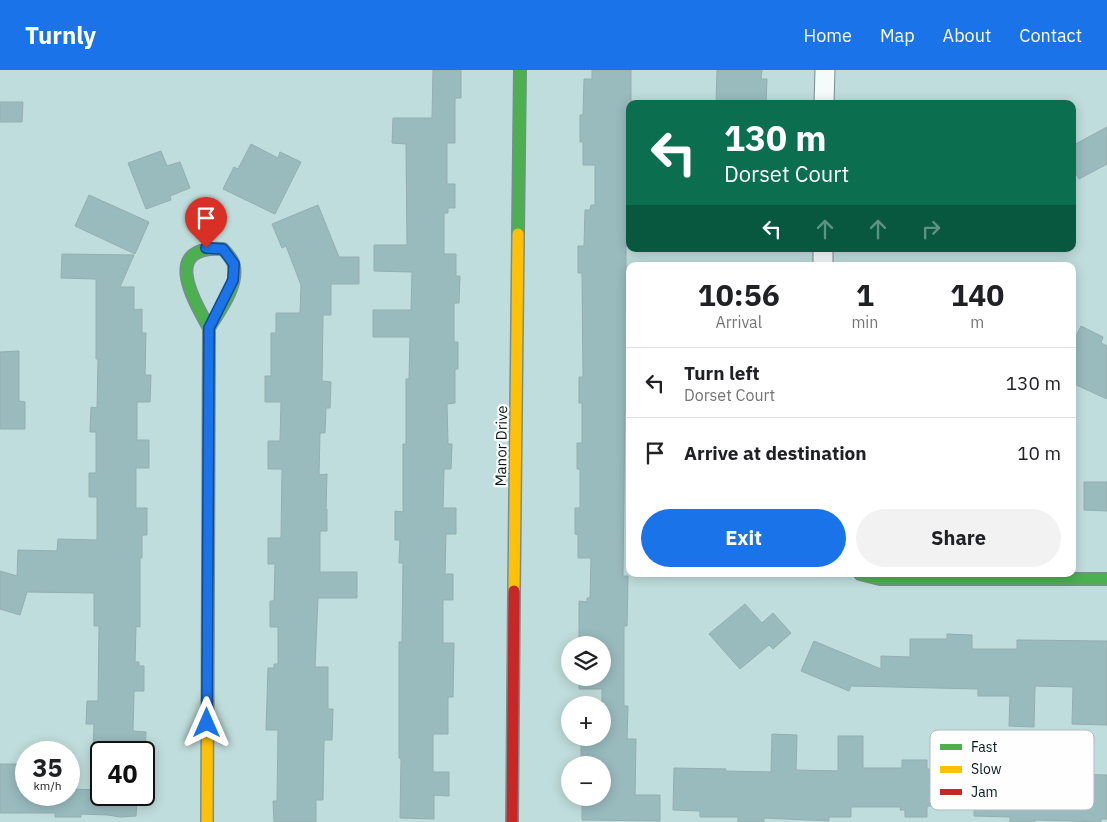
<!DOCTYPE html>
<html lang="en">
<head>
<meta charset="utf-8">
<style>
  :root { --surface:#fff; --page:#f2f2f2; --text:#202124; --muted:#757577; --line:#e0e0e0; --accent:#1a73e8 }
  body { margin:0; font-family:"IBM Plex Sans",sans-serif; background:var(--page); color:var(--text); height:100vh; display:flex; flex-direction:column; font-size:19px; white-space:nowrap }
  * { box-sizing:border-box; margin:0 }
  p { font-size:16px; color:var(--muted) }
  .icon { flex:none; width:28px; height:28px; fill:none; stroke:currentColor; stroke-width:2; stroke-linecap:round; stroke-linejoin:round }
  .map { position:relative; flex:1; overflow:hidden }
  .panel { position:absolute; left:626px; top:192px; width:450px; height:315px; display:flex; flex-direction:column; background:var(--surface); border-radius:10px; box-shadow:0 2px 12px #0003 }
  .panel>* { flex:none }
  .top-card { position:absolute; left:626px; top:30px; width:450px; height:152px; border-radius:10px; box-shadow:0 2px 12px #0003; background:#0b6e4f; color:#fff; overflow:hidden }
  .buttons { position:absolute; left:561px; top:566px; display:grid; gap:10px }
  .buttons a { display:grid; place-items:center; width:50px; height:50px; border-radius:50%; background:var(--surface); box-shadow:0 2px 12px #0003; font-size:25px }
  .speed { position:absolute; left:15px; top:671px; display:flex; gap:10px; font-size:25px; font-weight:700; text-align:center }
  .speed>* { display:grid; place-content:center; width:65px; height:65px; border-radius:50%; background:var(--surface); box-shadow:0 2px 12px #0003; line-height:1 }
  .speed small { font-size:12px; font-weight:400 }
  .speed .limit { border:2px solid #111; border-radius:8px; background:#fff; color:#111 }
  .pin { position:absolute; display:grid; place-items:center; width:42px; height:42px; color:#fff; margin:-51px -21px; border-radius:50% 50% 50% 0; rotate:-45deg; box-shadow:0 0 5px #0007 }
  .pin .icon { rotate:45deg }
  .me { position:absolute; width:55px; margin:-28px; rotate:0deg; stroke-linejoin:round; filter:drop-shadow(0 0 4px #0008) }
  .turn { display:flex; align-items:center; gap:18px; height:105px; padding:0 15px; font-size:22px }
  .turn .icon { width:65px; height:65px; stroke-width:2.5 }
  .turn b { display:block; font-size:35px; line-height:42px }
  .lanes { display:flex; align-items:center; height:48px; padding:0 15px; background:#0003; justify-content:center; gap:25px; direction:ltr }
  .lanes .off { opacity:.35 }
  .eta { display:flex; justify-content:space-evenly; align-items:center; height:85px; text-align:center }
  .eta b { font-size:30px; font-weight:800; line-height:35px }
  .button { display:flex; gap:10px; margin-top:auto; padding:10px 15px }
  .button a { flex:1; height:58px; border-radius:30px; background:var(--accent); color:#fff; font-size:20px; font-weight:800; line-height:58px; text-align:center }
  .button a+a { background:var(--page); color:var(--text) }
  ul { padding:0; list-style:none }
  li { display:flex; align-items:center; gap:15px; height:70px; padding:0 15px; border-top:1px solid var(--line) }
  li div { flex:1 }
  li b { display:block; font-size:19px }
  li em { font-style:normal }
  header { display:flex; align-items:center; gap:30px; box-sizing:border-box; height:70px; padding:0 25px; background:var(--accent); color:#fff }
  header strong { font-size:24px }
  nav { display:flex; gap:28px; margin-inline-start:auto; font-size:18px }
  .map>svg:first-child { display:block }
  .building { fill:#99bbbe; stroke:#96adaf }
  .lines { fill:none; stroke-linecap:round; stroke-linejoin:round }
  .street-casing { stroke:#768e8d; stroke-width:21 }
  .fast-casing { stroke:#768e8d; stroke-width:14 }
  .slow-casing { stroke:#768e8d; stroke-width:14 }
  .jam-casing { stroke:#768e8d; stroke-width:14 }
  .street { stroke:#f5fafa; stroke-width:19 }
  .fast { stroke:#4caf50; stroke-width:11 }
  .slow { stroke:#ffc107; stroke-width:11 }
  .jam { stroke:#c62828; stroke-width:11 }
  .route-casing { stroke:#114b97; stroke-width:12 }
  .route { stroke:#1a73e8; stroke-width:9 }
  .labels { text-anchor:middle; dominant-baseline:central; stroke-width:4.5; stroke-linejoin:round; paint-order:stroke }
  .street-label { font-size:15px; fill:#031818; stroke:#fefefe }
  .key { fill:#fefefe; stroke:#b3b9b9; stroke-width:1 }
  .key-label { font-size:14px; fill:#031818 }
</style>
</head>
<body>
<header>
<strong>Turnly</strong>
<nav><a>Home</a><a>Map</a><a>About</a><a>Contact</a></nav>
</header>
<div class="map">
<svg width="1107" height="752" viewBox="0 0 1107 752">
  <rect width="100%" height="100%" fill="#bfdddc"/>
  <path class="building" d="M433 0H461V28H455V73H447V114H455V138H448V143H444V184H456V206H460L459 233H454V272H458V299H455V333L447 334 448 374H452L451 399H444L443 438H456V464H446L445 504H453V530H443V573H454L453 627H448V664H433V702H449V726L434 725V749L400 748 401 688H399V572H402L403 493H399L400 470H395V441L403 442V374H406V309H409L410 267H373V240H411L412 202 374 201V175H407L406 74 392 73 393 48H432Z
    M592 0H631V34L629 35 628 112H630V165H626V242H628V292L627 341H625L623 506H628L627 556H624V636H628L627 669H636L635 725H660V751L582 750V728H602V689H581V668H602V619H579V608H602V575H579V531L587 532V528H590L591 488H578V465L575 464V438H580V399H577V373H582V333H579V307H583L582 203H578V176H584L585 140H590L591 135H595V95H583V72H580V45H583L584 9H592Z
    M717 0H762L761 9H767L766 34H716Z
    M0 32H23L22 52H0Z
    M1107 57V94L1079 109 1072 97V76Z
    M251 74 278 88 280 82 301 92 275 144 223 119 234 97 238 99Z
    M161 81 167 96 180 92 190 118 170 126 171 130 146 139 128 93Z
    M89 125 149 152 135 184 75 156Z
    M318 135 339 187H359V214H331V245H323L322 311 331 312 330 338H326L325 363H320L319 405 327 404 326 439H327V461H320V502H357V528H318L315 597H328V639H333L332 670H324L323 730H316V752H274L273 731H277L278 660H266L268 598H274V594H278V557H270V531H274L275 494H268V468H281L282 399H268V371H280L281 332H265V306H271V263H276V243H300L301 215 286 176 282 178 272 154Z
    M62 184 134 185 120 217H134V240L142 239V263H146L145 305H151L150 332H137V370H149V398H136V438H147V465H142V488H140V557L136 556 135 592H139V596H144V621H134L133 661 146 662 145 682H93L94 654H86L87 631H98L99 556H94V523L27 522 20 545 0 539V501L17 506 18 480 57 481 58 469 97 470V427H89V403H96V362H90L91 337 97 338 98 289H96V209L61 208Z
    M1081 256 1103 267 1101 273 1107 276V329L1072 313V274Z
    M19 281V331L25 332V359H0V282Z
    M1084 412H1107V441L1084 440Z
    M745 534 762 553 773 543 791 563 773 579 769 575 740 599 709 564Z
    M947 564 972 565V579H1017V570L1107 571V655L1072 654 1073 617 1035 616 1034 657 1009 656 1010 626H978V619L851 616 849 621 801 601 814 571 881 599V586L910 587V569H947Z
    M772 664 797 665 796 700 838 701V666H863V698H902V690H927V699H979V682H999V705L1042 706 1043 668H1068L1067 704 1107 705V749H1101V752L1035 750V752H1010V747L974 746V739H970V736H927V747H905V740H900L901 737H851V747H829V751L764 748V752H738V747H700V741L673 740 674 698 726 699 725 701 771 702Z
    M0 694H26V725H69V719L101 720V725H137L136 746 120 747 108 745 81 744V747H55V743H0Z"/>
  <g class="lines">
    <g class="street-casing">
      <path id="street" d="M824 34 825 0
        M823 196V179"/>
    </g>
    <g class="fast-casing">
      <path id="fast" d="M518 164 520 0
        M860 504 880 509H1107
        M208 506 209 258C219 241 238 217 234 196 233 189 227 184 223 179 161 175 193 229 209 258"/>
    </g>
    <g class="slow-casing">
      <path id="slow" d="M514 521 518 164
        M207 752 208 506"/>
    </g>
    <g class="jam-casing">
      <path id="jam" d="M512 752 514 521"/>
    </g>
    <use href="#street" class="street"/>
    <use href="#fast" class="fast"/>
    <use href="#slow" class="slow"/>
    <use href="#jam" class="jam"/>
  </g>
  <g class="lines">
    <g class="route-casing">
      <path id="route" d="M206 178 223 179 234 194 233 210 209 258 207 653"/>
    </g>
    <use href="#route" class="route"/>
  </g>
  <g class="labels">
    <g class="street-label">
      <text transform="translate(501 376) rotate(-89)">Manor Drive</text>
    </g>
  </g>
  <rect x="930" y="660" width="164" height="80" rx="8" class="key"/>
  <rect x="940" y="674" width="22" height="6" fill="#4caf50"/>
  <rect x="940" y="696" width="22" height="7" fill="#ffc107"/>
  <rect x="940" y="719" width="22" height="6" fill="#c62828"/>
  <g class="key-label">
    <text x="971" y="682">Fast</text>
    <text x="971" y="704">Slow</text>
    <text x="971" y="727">Jam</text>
  </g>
</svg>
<div class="buttons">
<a><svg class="icon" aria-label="layers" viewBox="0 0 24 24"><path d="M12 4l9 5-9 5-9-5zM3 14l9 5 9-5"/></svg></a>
<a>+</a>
<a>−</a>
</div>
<div class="speed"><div>35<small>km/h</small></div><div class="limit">40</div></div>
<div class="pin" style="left:206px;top:178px;background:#d93025"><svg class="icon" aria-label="arrive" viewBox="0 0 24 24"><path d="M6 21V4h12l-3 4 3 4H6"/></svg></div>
<svg class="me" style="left:207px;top:653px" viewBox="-20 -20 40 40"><path d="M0-17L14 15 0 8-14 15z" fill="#1a73e8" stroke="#fff" stroke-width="4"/></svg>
<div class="top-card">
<div class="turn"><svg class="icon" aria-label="left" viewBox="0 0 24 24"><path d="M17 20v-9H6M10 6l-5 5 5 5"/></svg><div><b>130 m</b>Dorset Court</div></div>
<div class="lanes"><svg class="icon" aria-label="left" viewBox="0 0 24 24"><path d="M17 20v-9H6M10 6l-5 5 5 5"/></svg><svg class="icon off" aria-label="ahead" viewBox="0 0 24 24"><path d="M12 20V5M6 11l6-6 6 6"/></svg><svg class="icon off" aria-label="ahead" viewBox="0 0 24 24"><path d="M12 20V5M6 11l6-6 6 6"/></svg><svg class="icon off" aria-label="right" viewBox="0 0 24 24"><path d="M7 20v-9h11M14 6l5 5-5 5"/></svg></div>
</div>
<section class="panel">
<div class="eta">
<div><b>10:56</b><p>Arrival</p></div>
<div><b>1</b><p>min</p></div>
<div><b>140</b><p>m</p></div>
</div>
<ul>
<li><svg class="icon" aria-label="left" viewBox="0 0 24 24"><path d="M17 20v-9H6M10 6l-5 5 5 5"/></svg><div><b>Turn left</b><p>Dorset Court</p></div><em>130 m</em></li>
<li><svg class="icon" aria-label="arrive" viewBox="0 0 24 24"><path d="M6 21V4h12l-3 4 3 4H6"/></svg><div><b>Arrive at destination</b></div><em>10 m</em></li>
</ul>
<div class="button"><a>Exit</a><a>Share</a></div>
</section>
</div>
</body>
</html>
